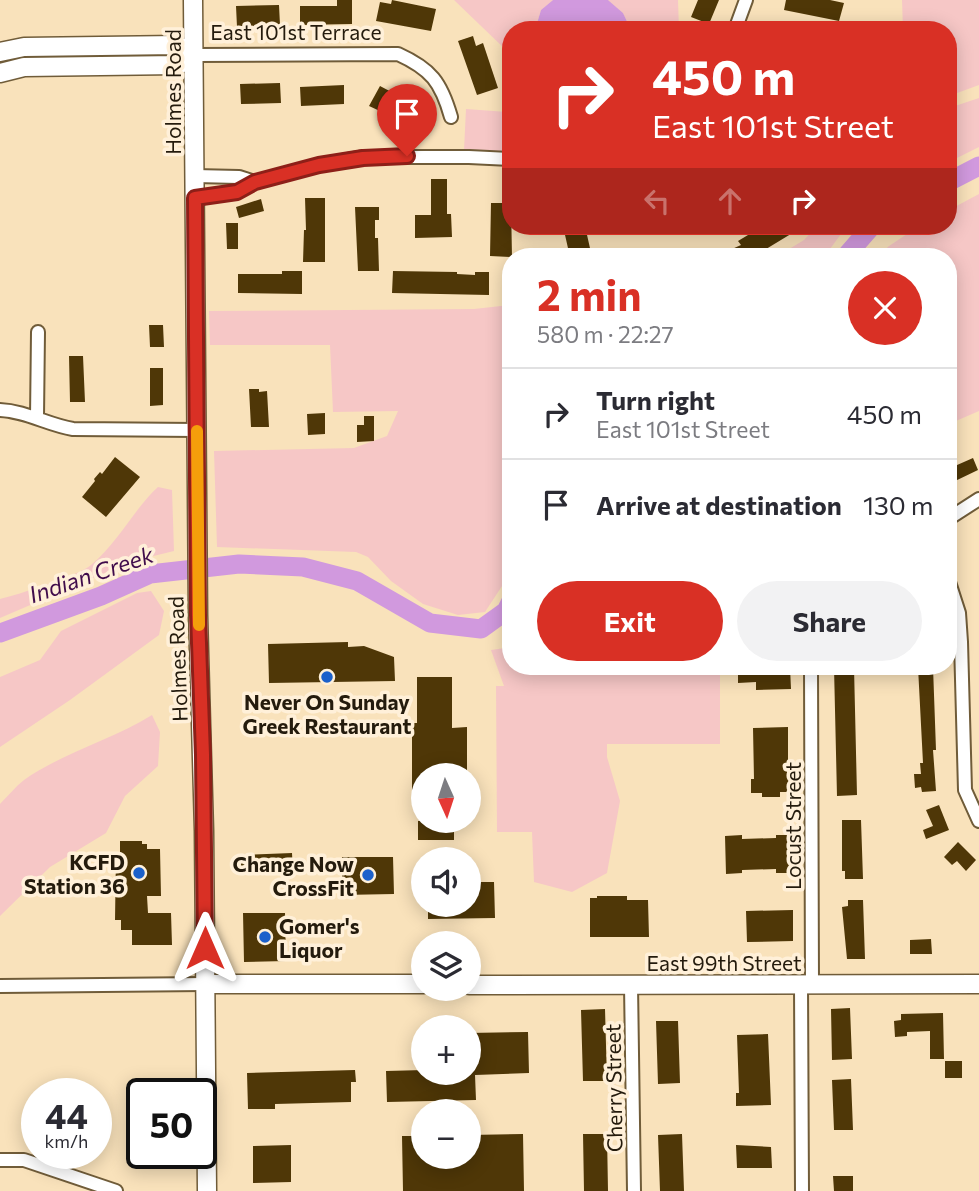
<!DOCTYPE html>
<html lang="en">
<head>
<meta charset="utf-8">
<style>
  :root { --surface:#fff; --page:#f2f2f3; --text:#2b2b33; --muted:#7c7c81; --line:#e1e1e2; --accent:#d93025 }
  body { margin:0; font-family:Commissioner,sans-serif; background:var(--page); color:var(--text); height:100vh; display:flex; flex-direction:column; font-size:26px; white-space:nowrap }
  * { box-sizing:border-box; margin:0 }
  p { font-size:23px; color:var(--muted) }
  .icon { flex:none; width:38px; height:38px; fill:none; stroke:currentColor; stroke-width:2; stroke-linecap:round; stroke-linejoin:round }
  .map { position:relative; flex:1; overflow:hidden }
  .drawer { position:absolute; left:502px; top:248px; width:455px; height:427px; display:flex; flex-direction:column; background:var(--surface); border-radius:28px; box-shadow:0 4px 18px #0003 }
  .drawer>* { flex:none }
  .top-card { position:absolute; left:502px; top:21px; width:455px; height:214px; border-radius:28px; box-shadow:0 4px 18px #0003; background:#d93025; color:#fff; overflow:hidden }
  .needle { width:46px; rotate:177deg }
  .fabs { position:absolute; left:411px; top:763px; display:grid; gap:14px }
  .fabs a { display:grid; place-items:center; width:70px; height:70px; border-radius:50%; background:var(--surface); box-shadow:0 4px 18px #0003; font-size:35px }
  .speed { position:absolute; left:21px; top:1078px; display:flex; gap:14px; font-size:35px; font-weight:700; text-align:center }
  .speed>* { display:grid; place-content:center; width:91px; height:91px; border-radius:50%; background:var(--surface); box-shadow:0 4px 18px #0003; line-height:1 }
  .speed small { font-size:18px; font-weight:400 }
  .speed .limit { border:4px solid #111; border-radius:10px; background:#fff; color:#111 }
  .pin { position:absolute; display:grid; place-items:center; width:60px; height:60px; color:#fff; margin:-72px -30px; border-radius:50% 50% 50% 0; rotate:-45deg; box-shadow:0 0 7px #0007 }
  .pin .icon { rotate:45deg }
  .me { position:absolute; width:77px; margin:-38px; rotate:0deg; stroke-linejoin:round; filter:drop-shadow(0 0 5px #0008) }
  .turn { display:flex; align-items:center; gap:24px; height:147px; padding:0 35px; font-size:32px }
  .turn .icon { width:91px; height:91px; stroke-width:2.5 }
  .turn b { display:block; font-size:49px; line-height:60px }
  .lanes { display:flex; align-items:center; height:66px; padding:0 35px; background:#0003; justify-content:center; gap:35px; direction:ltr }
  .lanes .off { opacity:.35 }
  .round { display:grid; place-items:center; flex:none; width:74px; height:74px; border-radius:37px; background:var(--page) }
  .head { display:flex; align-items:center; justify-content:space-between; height:119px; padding:0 35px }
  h1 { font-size:42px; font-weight:700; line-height:52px; color:var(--accent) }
  .button { display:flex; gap:14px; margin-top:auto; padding:14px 35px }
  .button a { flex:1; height:80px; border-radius:42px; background:var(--accent); color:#fff; font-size:28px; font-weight:700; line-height:80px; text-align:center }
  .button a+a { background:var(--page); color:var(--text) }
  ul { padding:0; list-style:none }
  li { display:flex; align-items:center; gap:21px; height:91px; padding:0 35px; border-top:2px solid var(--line) }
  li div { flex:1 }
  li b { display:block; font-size:26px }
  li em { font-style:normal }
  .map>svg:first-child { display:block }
  .green { fill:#f6c7c6 }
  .water { fill:#d199de }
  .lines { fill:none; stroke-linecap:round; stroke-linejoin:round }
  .river { stroke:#d199de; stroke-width:19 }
  .building { fill:#4f3707 }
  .street-casing { stroke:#705c39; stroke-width:16 }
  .secondary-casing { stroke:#705c39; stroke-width:21 }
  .street { stroke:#fff; stroke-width:12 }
  .secondary { stroke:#fff; stroke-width:18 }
  .route-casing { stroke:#8d1f18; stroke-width:18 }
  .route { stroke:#d93025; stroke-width:12 }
  .slow { stroke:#f59e0b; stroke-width:12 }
  .poi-dot { fill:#1b60cb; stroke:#fff0d9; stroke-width:2.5 }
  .labels { text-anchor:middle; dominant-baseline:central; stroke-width:7; stroke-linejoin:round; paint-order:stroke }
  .street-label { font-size:21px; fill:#241b0d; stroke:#fff0d9 }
  .poi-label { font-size:21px; font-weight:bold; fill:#241b0d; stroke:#fff0d9; text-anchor:end }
  .water-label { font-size:23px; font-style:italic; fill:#400c4b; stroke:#fff0d9 }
</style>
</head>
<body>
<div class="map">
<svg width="979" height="1191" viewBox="0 0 979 1191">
  <rect width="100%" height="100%" fill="#f9e2bb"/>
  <path class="green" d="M454 0H553L541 10 535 30H511V152L464 150 466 109 507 112 506 50Z
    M608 0H678L679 30H631L623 13Z
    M902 0H979V85L949 96 948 30H903Z
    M979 98V147L949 162V108Z
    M979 194V411L949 424 948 257H877L889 246 919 226H948L949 210Z
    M817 226H847L824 257H776L804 240Z
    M511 305V559L504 583 485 612 458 615 423 604 391 581 368 557 356 552 217 547 214 451 354 448 387 436 398 411 333 412 330 345H210L209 311 474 309Z
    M158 487 172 490 174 551 133 561 0 618V599C17 595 80 575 91 565 118 543 133 510 158 487Z
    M151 591 164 611 159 635 70 700 0 747V677L40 660 61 631 137 593Z
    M511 647V667H720V744H607V757L620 801 607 873 572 892 534 882 532 832H497L496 686H504L491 650Z
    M152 715 160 732 158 766 125 796 106 833 50 867 0 916V804C8 796 15 787 24 780 62 753 112 740 152 715Z"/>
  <path class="water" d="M553 0H608L623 13 631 30H535L541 10Z"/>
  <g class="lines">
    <path class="river" d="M948 182 979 166
      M845 257 872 226
      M0 633 101 596 150 574 239 564 303 567 357 581 430 623 481 629 506 611 511 601"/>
  </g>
  <path class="building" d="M337 0H352V24L300 25V6H337Z
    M392 0 436 9 431 31 376 21 380 2 391 4Z
    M698 0H719L709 24 691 17Z
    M786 0H830L844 3 839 21 784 10Z
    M279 5 280 25 237 27 236 6Z
    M473 36 476 46 483 43 498 88 477 95 458 41Z
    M280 83 281 103 241 104 240 84Z
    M344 85V104L301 106 300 87Z
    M380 86 416 105 406 123 369 106Z
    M431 179H447V214H451L452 237 415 238V215H431Z
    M305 198H325V262H303L304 230H306Z
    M261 199 264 211 239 218 236 207Z
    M491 203H511L512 257 490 256Z
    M355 207H379V220H375V238H378L379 271H358Z
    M226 223H238V249H227Z
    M563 226H585L592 257H570Z
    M763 226H804L753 257H714L741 245 738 241Z
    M282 271H302V294L238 293V274H282Z
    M393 271 457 272V274L475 275V272H489V295L392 293Z
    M149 325H163L164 347H150Z
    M69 356H83L85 402H70Z
    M150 368H163V405L150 406Z
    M249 389H259V392L267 391 269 427H251Z
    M325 413V434L308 435 307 414Z
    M364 416H374V441L357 442V425H364Z
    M115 457 140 477 106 517 82 497 95 481 94 479 100 472 102 474Z
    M973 458 978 470 953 482 948 469Z
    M348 642V647L364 646 394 657 395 681 269 683 268 644Z
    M738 667H790L791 689 756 690V682L738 683Z
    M834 667H854L857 795 837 796Z
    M918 667H933L936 750H933L936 791 922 792 921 787 915 788 914 774H921L920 763H923Z
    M417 677H452V728L467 727V775H424V794L412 793V723H417Z
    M788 727V778H792V792H780V797H762V793H751V779H754L753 728Z
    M939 805 949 830 926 839 923 830 933 826 926 810Z
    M842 820H861L863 879H845V871H842Z
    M418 821H454V840H418Z
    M742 835V839L776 838V835H793L794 873H776V869L742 870V873L726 874 725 836Z
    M120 841H142V844H147V849H160L161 896H147L148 913H171L172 945H132V930H121V920H115L116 852H120Z
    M958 842 976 860 966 871 957 861 952 865 944 857Z
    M292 853 293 873 241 874V855Z
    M342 857H393L394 894 342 895Z
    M469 882H494L495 918 428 919V905H469Z
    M597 896H627V900H648L649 937H590V898H597Z
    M848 900H863L865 959H847L842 907 848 906Z
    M793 910V941L747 942 746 911Z
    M243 913H285L286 961 244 962Z
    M931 939 932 954H910V940Z
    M850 1008 852 1059 832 1060 831 1009Z
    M605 1009 607 1081H583L581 1010Z
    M943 1013 944 1059H930V1031L907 1032V1036L895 1037 894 1021 901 1020V1014Z
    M656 1021H678L680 1083 658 1084Z
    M528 1032 529 1073 475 1075 476 1100 387 1102 386 1071 424 1070V1073H469V1033Z
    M768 1034 771 1105 736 1106V1093H739L737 1035Z
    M945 1061H962V1078H945Z
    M355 1070 356 1082H351V1102L275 1104V1109H248L247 1073Z
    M851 1079 853 1130H834L832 1080Z
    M523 1134 524 1191H403L402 1136H424V1157H469V1135Z
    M583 1134H607L608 1191H584Z
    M682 1134 684 1191H660L658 1135Z
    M291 1145V1182L253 1183V1146Z
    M736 1145 771 1147 772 1168H737Z
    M833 1176H853V1191H834Z"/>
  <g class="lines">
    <g class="street-casing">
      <path id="street" d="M735 30 746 0
        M195 55 398 54C431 69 441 82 451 117
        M195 176 239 177 255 182
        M195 198 237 192 255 182 319 165 363 157H469L511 159
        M0 410C26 411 48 425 73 429L197 430
        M37 417 38 332
        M948 519 979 499
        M948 579 959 613 961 642 965 790 979 821
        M811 667 812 985
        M631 985 634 1191
        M801 985 802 1191
        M0 986 205 984
        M0 1160H24L116 1191"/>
    </g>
    <g class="secondary-casing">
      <path id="secondary" d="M193 0 198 615 204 831 207 1191
        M0 52 24 47 177 45 195 55
        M0 73 24 67 178 65 195 55
        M205 984H424
        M469 985 979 984"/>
    </g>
    <use href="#street" class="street"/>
    <use href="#secondary" class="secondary"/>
  </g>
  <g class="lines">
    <g class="route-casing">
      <path id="route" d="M205 948 203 755 198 615 195 198 237 192 255 182 319 165 363 158 407 156"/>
    </g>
    <use href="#route" class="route"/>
    <path class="slow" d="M197 431 199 625"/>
  </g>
  <g class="poi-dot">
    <circle cx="327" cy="677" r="7"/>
    <circle cx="139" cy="873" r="7"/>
    <circle cx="368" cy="875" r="7"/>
    <circle cx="265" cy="937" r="7"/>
  </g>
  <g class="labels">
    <g class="street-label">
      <text x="296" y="31">East 101st Terrace</text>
      <text transform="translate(172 92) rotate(-90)">Holmes Road</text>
      <text transform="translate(177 659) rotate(-92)">Holmes Road</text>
      <text transform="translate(792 826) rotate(-90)">Locust Street</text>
      <text x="724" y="962">East 99th Street</text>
      <text transform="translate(613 1088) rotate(-91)">Cherry Street</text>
    </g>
    <g class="poi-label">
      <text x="327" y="701" text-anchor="middle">Never On Sunday<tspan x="327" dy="24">Greek Restaurant</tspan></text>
      <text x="125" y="861">KCFD<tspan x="125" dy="24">Station 36</tspan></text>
      <text x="354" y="863">Change Now<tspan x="354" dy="24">CrossFit</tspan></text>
      <text x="279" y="925" text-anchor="start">Gomer's<tspan x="279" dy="24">Liquor</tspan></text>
    </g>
    <g class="water-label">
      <text transform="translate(91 574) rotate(-19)">Indian Creek</text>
    </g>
  </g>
</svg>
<div class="fabs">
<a><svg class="needle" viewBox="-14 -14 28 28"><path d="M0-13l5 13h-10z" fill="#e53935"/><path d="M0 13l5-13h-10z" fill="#7c7c81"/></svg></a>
<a><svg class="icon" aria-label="sound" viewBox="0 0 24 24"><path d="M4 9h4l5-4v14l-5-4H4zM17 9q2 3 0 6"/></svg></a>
<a><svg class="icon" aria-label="layers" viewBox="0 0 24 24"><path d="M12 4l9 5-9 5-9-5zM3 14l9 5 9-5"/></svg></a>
<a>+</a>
<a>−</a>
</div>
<div class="speed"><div>44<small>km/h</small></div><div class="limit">50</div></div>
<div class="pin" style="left:407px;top:156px;background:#d93025"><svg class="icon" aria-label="arrive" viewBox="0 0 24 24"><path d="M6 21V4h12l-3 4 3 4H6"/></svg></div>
<svg class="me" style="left:205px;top:948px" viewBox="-20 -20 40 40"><path d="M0-17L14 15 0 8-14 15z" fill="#d93025" stroke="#fff" stroke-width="4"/></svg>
<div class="top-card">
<div class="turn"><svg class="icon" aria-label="right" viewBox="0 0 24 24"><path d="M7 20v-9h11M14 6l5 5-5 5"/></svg><div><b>450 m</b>East 101st Street</div></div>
<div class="lanes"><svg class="icon off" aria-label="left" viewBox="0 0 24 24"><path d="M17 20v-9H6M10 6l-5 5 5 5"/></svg><svg class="icon off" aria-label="ahead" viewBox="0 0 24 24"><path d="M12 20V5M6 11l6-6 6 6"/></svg><svg class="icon" aria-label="right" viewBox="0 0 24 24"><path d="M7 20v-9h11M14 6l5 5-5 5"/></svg></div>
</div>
<section class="drawer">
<div class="head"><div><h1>2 min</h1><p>580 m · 22:27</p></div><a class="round" style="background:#d93025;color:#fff"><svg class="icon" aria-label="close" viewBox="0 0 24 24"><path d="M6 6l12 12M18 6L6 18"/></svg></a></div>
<ul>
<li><svg class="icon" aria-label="right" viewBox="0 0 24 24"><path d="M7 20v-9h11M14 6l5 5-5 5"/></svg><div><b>Turn right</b><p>East 101st Street</p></div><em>450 m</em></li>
<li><svg class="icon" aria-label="arrive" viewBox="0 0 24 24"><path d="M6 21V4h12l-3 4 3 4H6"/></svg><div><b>Arrive at destination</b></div><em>130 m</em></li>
</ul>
<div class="button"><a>Exit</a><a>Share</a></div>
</section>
</div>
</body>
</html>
